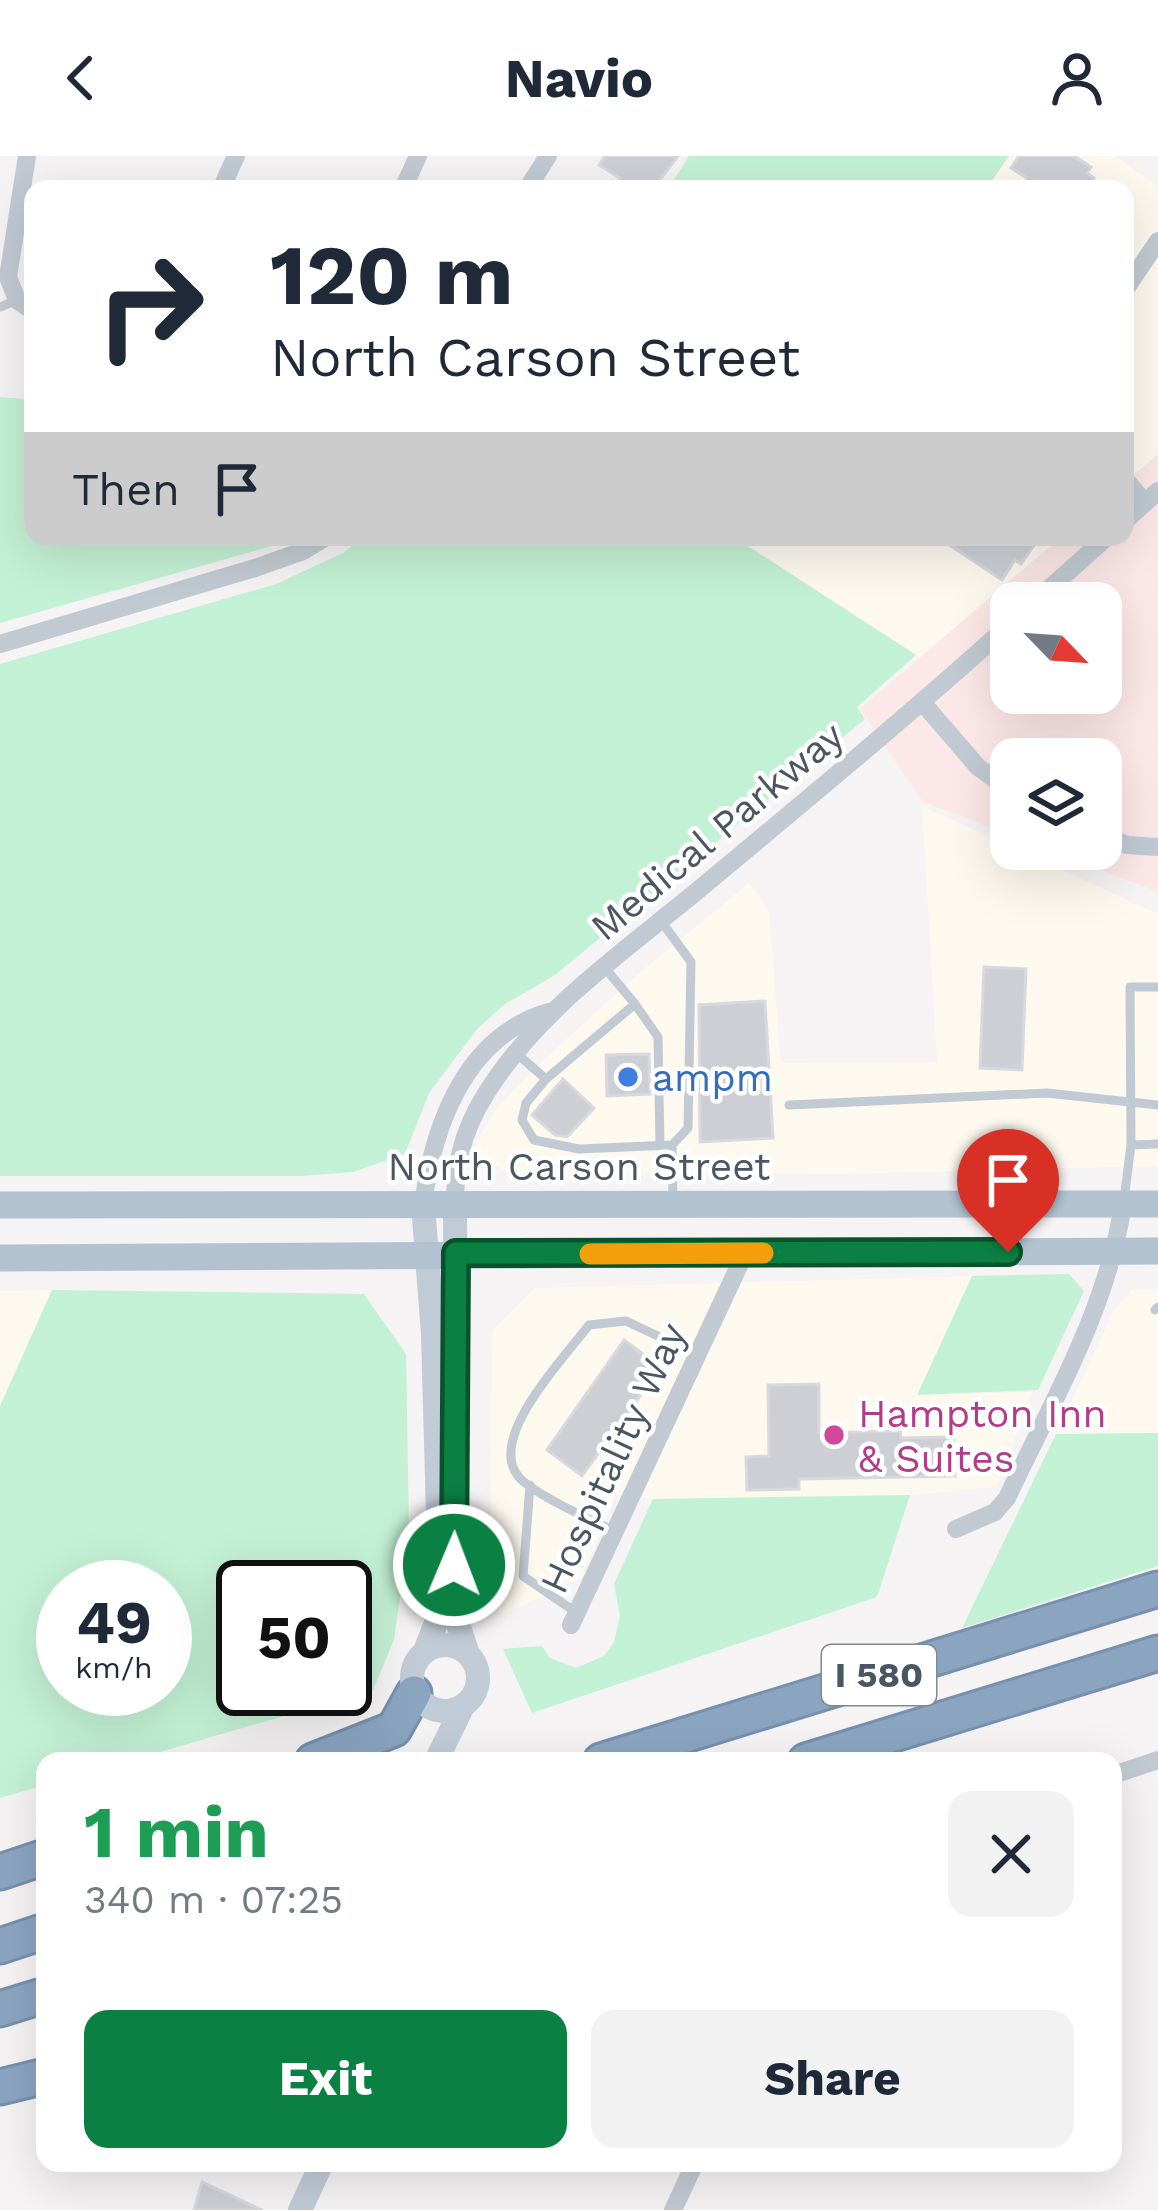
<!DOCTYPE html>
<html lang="en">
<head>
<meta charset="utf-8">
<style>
  :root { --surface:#fff; --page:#f2f2f3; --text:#1f2937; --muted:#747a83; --accent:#0b8043 }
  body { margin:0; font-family:"Work Sans",sans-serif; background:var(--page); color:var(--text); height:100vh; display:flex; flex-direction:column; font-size:45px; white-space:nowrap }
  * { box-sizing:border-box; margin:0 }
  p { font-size:39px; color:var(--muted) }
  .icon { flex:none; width:66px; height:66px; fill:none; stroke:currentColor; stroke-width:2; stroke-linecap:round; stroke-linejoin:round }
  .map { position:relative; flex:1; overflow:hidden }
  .panel { position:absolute; left:36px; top:1596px; width:1086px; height:420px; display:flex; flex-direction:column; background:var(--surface); border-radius:24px; box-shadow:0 12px 48px #0002 }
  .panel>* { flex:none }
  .hud { position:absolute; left:24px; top:24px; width:1110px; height:366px; border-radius:24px; box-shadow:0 12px 48px #0002; background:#fff; color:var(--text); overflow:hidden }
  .needle { width:78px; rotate:115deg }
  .tools { position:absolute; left:990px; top:426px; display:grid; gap:24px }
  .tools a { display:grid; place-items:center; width:132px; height:132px; border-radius:24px; background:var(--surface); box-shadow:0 12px 48px #0002; font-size:60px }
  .speed { position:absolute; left:36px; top:1404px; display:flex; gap:24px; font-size:60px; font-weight:700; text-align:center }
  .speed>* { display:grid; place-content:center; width:156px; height:156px; border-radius:50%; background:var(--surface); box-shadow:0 12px 48px #0002; line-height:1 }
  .speed small { font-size:30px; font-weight:400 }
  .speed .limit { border:6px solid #111; border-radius:18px; background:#fff; color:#111 }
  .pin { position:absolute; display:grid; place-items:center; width:102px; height:102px; color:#fff; margin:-123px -51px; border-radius:50% 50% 50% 0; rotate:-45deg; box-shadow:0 0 12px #0007 }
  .pin .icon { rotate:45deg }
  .me { position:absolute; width:132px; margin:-66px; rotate:1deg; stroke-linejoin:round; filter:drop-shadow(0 0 9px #0008) }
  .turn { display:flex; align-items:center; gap:42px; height:252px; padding:0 48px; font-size:54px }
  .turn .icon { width:156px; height:156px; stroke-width:2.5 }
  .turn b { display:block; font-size:84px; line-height:102px }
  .then { display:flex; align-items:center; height:114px; padding:0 48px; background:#0003; gap:24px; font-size:45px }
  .round { display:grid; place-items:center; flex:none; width:126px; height:126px; border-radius:24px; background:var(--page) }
  .summary { display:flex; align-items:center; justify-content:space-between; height:204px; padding:0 48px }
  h1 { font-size:72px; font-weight:700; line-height:90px; color:#1e9e55 }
  .button { display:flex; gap:24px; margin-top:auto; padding:24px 48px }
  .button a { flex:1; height:138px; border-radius:24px; background:var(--accent); color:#fff; font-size:48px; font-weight:700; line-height:138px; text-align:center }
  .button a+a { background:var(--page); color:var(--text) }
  header { display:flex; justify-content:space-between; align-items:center; height:156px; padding:0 48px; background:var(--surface); font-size:54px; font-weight:700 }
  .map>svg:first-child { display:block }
  .commercial { fill:#fdf9ef }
  .medical { fill:#fce8e6; fill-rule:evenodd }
  .green { fill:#c3f1d5; fill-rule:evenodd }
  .building { fill:#cdcfd5; stroke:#d7d9de; stroke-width:3 }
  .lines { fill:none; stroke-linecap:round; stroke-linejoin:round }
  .highway-casing { stroke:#7690ad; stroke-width:39 }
  .lane { stroke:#c1cad2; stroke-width:9 }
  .street { stroke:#c1cad2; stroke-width:18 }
  .secondary { stroke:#c1cbd6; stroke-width:24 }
  .primary { stroke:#b3c2d1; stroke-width:27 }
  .highway { stroke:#8ba5c1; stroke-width:33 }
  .route-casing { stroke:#07532c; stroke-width:30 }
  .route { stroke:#0b8043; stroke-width:21 }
  .slow { stroke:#f59e0b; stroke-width:21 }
  .shop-dot { fill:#3f7fe0; stroke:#fff; stroke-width:4.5 }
  .hotel-dot { fill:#d1479c; stroke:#fff; stroke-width:4.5 }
  .labels { text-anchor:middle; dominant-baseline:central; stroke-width:9; stroke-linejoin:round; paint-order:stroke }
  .shield { fill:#fff; stroke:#808990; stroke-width:3 }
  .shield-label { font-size:36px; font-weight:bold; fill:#4a5661 }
  .street-label { font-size:39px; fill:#4a5661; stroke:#fff }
  .shop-label { font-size:39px; fill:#366cbe; stroke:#fff; text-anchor:start }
  .hotel-label { font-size:39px; fill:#b23c85; stroke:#fff; text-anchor:start }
</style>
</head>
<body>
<header><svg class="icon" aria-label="back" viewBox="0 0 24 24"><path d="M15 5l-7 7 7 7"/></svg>Navio<svg class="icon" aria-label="person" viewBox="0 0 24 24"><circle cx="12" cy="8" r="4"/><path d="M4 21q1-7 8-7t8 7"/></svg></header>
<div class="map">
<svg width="1158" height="2054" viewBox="0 0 1158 2054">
  <rect width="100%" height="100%" fill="#f5f3f3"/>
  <path class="commercial" d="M1009 0H1115L1158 30V298L1125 326V33H986Z
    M750 381H1061L920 501 746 388Z
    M922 650 1158 758V1010L845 1018 507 1016 475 996 477 985 497 951 548 900 637 819 749 727 769 755 781 907 937 906Z
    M972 1120 918 1238 1033 1236 996 1331 910 1339 654 1343 616 1339 582 1421 501 1460 490 1431 492 1175 535 1132Z
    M1158 1133V1277L1056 1278 1113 1156 1132 1134Z
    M52 1134 0 1250V1135Z"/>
  <path class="medical" d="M1158 298V735H1156L1046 693H1101V603H1011V679L923 646 860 553 1061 381H1125V326ZM1011 447H1101V537H1011Z"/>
  <path class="green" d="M689 0H1009L986 33H668Z
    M0 241 33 244V381H289L268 391 0 467Z
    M363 381H750L746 389 916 499 857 551 865 563 555 819 505 848 477 873 429 937 405 998 353 1016 300 1020H0V508L276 428 343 397Z
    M1069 1118 1084 1135 1038 1234 917 1239 972 1120Z
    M52 1134 364 1138 406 1198 409 1374 394 1484 373 1534 129 1605H45V1629L0 1642V1250ZM165 1431V1533H63V1431ZM345 1431V1533H243V1431Z
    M1158 1277V1410L962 1472 1056 1278Z
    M910 1339 877 1441 532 1557 503 1493 542 1490 550 1502 576 1512 604 1500 614 1486 620 1460 614 1428 653 1343Z"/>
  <path class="building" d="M605 0H678L653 33H613L620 22 599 9Z
    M1019 0H1074L1091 11 1087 17 1094 22 1086 33H1020L1027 22 1011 12Z
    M957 381H1040L1021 408 1015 404 1002 424 951 390Z
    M984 811 1026 813 1022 914 980 912Z
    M765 845 773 982 700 986 699 849Z
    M649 898 650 938 607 940 606 899Z
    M563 923 594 952 567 981 555 979 532 959Z
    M624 1184 661 1211 582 1320 547 1294Z
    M819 1228V1277L900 1275 901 1282 954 1281 955 1320 799 1323V1333L747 1334 746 1301 769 1300 768 1229Z
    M202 2026 262 2054H194Z"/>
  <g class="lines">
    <g class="highway-casing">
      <path id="highway" d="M313 1605 394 1573 414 1537
        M601 1605 1158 1433
        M806 1605 1158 1497
        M0 1716 45 1701
        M0 1790 45 1775
        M0 1853 45 1839
        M0 1931 45 1920"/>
    </g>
    <path class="lane" d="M0 151 17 144
      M661 765 691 806 688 972 672 989
      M635 848 658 881 660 990
      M516 897 546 923 526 947 522 964 534 984 579 993 672 989 673 1045
      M546 923 635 848 605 812
      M789 949 1047 937 1158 949
      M1131 989 1158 988
      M1124 1044 1131 989 1130 831H1158
      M1155 1154 1158 1151
      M530 1329 523 1420 577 1457
      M615 1375C594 1366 530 1336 518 1320 487 1281 565 1201 589 1169L626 1165 698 1199"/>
    <path class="street" d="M27 0 8 121 17 144 33 155
      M221 33 236 0
      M403 33 418 0
      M527 33 548 0
      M1125 134 1158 85
      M1125 323 1145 347
      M1125 365 1158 335
      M1033 447 1107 381
      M0 488 255 412 303 395 326 381
      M922 546 978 611 1011 635
      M1101 679 1127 689 1158 691
      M455 1048C455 998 467 963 497 921 549 847 628 792 697 735 803 647 909 559 1011 467
      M423 1049C433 970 465 880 549 856
      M956 1373 995 1356 1007 1342C1051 1248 1108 1152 1123 1048
      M571 1469 745 1097
      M1113 1619 1158 1604
      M673 2054 695 2007"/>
    <path class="secondary" d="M455 1048 456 1462 468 1498
      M423 1049 433 1178 440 1431 438 1462 425 1495
      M412 1522a33 33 0 1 1 66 0a33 33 0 1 1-66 0Z
      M436 1605 463 1550
      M300 2054 322 2007"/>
    <path class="primary" d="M0 1049 1158 1048
      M0 1102 1158 1095"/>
    <use href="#highway" class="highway"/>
  </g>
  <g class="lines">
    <g class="route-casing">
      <path id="route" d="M454 1409 456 1097 1008 1096"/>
    </g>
    <use href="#route" class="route"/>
    <path class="slow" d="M590 1098 763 1097"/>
  </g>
  <circle class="shop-dot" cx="628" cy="921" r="12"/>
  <circle class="hotel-dot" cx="834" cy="1279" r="12"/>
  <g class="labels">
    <rect class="shield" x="822" y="1489" width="114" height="60" rx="9"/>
    <g class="shield-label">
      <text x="879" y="1519">I 580</text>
    </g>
    <g class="street-label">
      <text transform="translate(717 675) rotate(-40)">Medical Parkway</text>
      <text x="579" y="1010">North Carson Street</text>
      <text transform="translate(613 1302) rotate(-65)">Hospitality Way</text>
    </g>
    <g class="shop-label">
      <text x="652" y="921">ampm</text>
    </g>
    <g class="hotel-label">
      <text x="858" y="1257">Hampton Inn<tspan x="858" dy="45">&amp; Suites</tspan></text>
    </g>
  </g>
</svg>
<div class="tools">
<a><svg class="needle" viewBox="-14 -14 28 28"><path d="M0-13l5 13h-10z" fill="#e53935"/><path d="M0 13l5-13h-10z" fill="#747a83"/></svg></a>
<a><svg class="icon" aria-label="layers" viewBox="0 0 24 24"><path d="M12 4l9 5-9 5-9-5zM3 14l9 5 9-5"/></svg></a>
</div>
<div class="speed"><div>49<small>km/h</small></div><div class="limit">50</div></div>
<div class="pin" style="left:1008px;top:1096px;background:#d93025"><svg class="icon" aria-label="arrive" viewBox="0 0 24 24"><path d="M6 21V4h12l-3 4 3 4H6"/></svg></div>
<svg class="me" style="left:454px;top:1409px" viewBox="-20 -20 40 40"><circle r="17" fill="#0b8043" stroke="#fff" stroke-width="3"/><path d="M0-11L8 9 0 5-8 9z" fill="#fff"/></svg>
<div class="hud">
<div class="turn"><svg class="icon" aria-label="right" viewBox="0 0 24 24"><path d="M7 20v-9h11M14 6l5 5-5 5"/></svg><div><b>120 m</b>North Carson Street</div></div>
<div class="then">Then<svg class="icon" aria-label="arrive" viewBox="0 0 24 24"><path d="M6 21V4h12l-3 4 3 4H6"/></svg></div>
</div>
<section class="panel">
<div class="summary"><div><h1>1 min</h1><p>340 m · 07:25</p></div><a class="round"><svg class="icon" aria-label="close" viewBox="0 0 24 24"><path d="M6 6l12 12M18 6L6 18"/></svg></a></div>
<div class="button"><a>Exit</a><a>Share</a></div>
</section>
</div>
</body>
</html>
